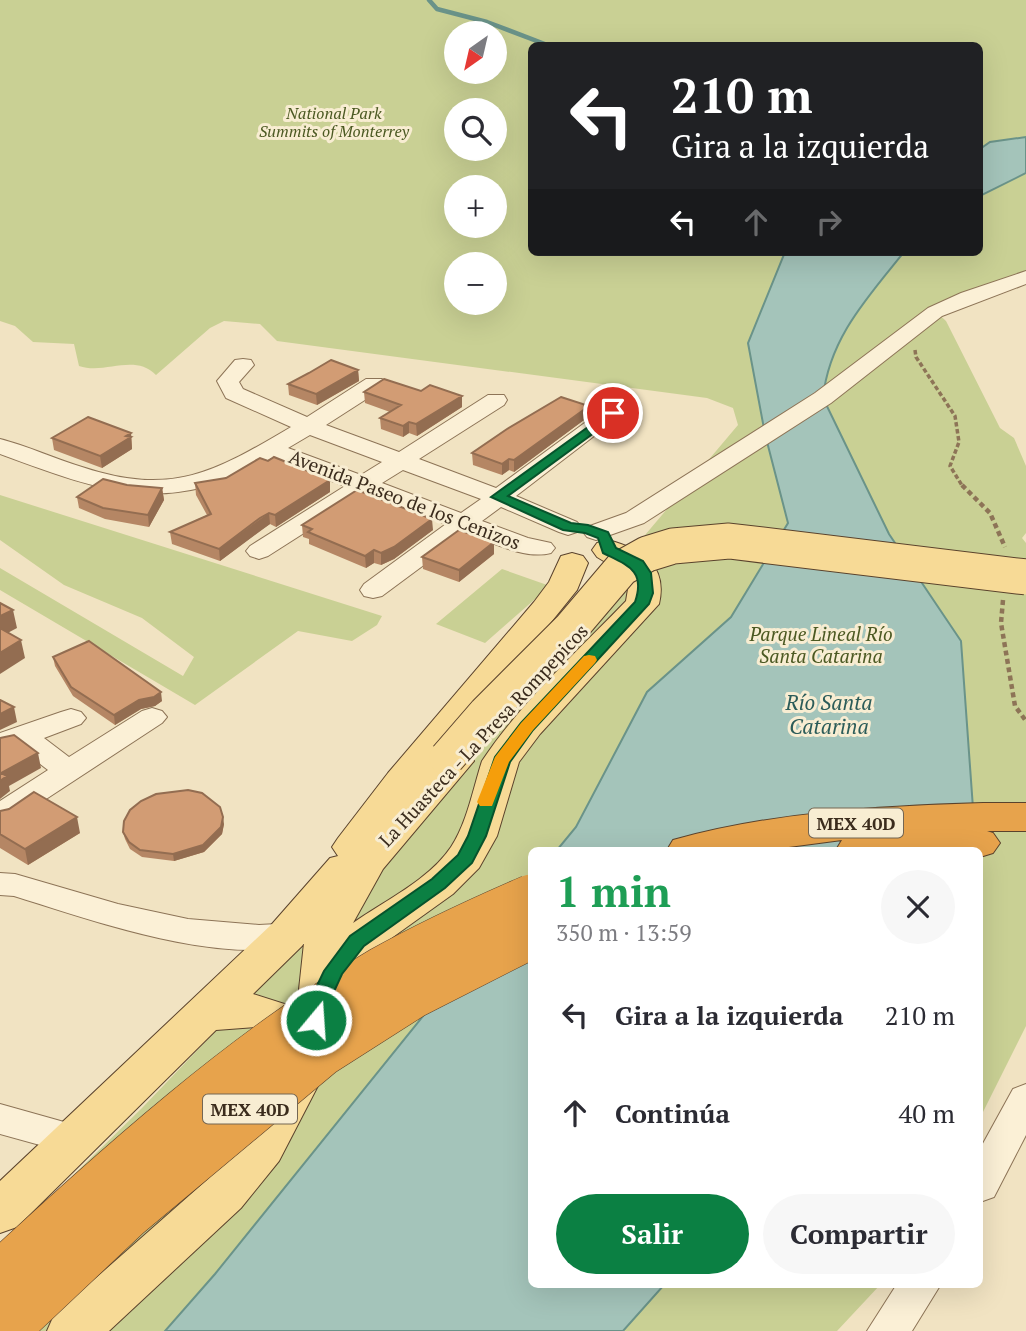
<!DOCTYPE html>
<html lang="es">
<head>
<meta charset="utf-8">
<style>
  :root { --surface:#fff; --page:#f7f7f7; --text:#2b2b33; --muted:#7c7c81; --accent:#0b8043 }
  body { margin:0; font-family:"PT Serif",serif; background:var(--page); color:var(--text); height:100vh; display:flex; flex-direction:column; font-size:26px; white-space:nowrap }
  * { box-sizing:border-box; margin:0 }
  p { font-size:23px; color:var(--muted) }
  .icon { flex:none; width:38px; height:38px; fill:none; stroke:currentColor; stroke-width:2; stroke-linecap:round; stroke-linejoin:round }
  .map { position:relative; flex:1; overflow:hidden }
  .sheet { position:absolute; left:528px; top:847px; width:455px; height:441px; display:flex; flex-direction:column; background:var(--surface); border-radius:10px; box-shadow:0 7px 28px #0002 }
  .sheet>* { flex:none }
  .hud { position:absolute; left:528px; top:42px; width:455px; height:214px; border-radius:10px; box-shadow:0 7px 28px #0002; background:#202124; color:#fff; overflow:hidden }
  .needle { width:46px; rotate:214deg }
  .fabs { position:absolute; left:444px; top:21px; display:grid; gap:14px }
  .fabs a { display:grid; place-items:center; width:63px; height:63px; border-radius:50%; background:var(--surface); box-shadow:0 7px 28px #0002; font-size:35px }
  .pin { position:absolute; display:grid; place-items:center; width:60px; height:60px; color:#fff; margin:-30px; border:4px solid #fff; border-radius:50%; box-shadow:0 2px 7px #0007 }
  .me { position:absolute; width:77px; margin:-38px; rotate:18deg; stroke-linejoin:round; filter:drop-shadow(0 0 5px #0008) }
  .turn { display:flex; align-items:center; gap:24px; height:147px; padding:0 28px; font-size:32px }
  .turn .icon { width:91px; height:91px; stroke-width:2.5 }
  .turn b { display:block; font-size:49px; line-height:60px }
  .lanes { display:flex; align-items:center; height:66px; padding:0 28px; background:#0003; justify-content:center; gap:35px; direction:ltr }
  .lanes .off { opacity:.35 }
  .round { display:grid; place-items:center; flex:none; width:74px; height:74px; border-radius:37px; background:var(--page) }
  .overview { display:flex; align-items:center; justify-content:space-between; height:119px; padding:0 28px }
  h1 { font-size:42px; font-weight:700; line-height:52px; color:#1e9e55 }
  .button { display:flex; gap:14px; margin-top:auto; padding:14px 28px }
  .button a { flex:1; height:80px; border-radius:42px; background:var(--accent); color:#fff; font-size:28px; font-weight:700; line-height:80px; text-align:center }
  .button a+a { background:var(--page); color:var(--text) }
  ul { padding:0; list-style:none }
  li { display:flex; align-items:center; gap:21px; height:98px; padding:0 28px }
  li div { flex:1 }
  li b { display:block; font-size:26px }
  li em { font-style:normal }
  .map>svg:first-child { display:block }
  .green { fill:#c9d094; fill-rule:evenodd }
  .water { fill:#a4c4ba; stroke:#6a9389; stroke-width:2 }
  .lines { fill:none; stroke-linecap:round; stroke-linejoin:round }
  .stream { stroke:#6a9389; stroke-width:4.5 }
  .minor-casing { stroke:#8d7457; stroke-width:2 }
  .major-casing { stroke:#5a422c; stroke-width:2 }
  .highway-casing { stroke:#5a422c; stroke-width:2 }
  .path-far1 { stroke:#8d7457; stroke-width:3.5; stroke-dasharray:4.5 2.5; stroke-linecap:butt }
  .path { stroke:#8d7457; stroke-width:4.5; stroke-dasharray:5 3.5; stroke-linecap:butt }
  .minor { fill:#fbf0d6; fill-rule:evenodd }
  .major { fill:#f7da96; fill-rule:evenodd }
  .highway { fill:#e7a34c; fill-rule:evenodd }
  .major-bridge-casing { stroke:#5a422c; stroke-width:37; stroke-linecap:butt }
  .highway-bridge-casing { stroke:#5a422c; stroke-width:52; stroke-linecap:butt }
  .major-bridge { stroke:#f7da96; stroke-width:35 }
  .highway-bridge { stroke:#e7a34c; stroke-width:51 }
  .wall { fill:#b58664 }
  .shaded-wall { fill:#936d51 }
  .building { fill:#d29c74; stroke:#936d51; stroke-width:2 }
  .route { fill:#0b8043; stroke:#07532c; stroke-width:2 }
  .slow { fill:#f59e0b }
  .labels { text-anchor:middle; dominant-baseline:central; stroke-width:6; stroke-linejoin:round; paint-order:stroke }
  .far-park-label { font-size:16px; font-style:italic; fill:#4b5922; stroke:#f8edd2 }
  .shield { fill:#f8edd2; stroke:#746653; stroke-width:2 }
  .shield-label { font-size:18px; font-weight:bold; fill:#3b2c1d }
  .street-label { font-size:19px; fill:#3b2c1d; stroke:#f8edd2 }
  .park-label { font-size:19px; font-style:italic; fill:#4b5922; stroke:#f8edd2 }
  .water-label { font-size:21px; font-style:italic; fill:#2b5c59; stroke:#f8edd2 }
</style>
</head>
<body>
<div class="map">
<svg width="1026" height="1331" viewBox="0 0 1026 1331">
  <rect width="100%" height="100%" fill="#f1e3c2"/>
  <path class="green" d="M0 0H1026V272L934 310 946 321 1000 428 1014 438 1026 466V533L1022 538 1026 543V1026L980 1118V850H532V1284L880 1285 837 1331H0V1247L142 1108 303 940 738 425 733 408 707 398 277 341 260 324 224 321 210 328 156 375C134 353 105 375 79 366L74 344 33 342 15 326 0 321ZM457 33H495V72H457ZM532 46H980V252H532ZM457 110H495V149H457ZM457 187H495V226H457ZM457 264H495V303H457Z
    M0 495 382 616 377 625 352 641 298 631 195 705 0 590V568L183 676 194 657 142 618 64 585 0 540Z
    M502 569 550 586 485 643 436 624Z"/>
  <path class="water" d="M1026 137V173L980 196V149L990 142Z
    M785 252H904C868 297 829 338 823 398L889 534 961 641 976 850H557L576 827 647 692 731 617 788 523 765 434 748 343Z
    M532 881V1284L664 1285 623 1331H165L215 1274Z"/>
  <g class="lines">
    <path class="stream" d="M429 0 437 9 487 22 550 46"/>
    <g class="minor-casing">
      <path id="minor" d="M1026 271V284L942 316 831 403 644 523 596 540 587 537 583 532 587 527 626 513 815 393 928 308 961 293Z
        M243 359 251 360 254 365 239 382 243 389 307 417 366 379H382L385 384 382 389 326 425 399 452 488 395H504L507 400 504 405 419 459 496 488 605 408H621L624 413 516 496 577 522 581 527 577 532 568 535 559 532 501 507 482 521 528 538 551 543 555 548 551 553C524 560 492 542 467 533L382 596 373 598 364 596 360 590 364 584 446 524 365 494 268 556 259 559 250 556 246 551 250 546 345 486 271 458C169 518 103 492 0 454V439C28 446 55 459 82 467 172 497 215 472 291 427L226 398 217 381 235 360ZM310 435 382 462 361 475 288 448ZM403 470 481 499 461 513 382 483Z
        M152 708 162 711 167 717 162 723 11 822 0 825V801L48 770 18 747 0 752V733L61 712 71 709 81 712 86 718 81 724 44 738 69 757 142 711Z
        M0 873 15 874 118 904 188 919 259 925 295 923 307 927 312 935 307 943C224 968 95 921 14 896L0 895Z
        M1026 1084V1135L994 1197 980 1202V1149L1013 1089Z
        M0 1104 89 1129 95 1140 89 1151 76 1155 0 1134Z
        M897 1284H941L912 1331H867Z"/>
    </g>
    <g class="major-casing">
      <path id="major" d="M608 540C642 549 668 565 659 604L540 734 519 762 497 836 479 868 453 894 372 952 352 978 343 996 336 1028 330 1039 332 1043 326 1055C291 1066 285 1043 257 1027L216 1030 17 1227 0 1233V1181L272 924 330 858 338 856 332 847 338 838 388 773 534 602 549 582 561 556 572 553 583 556 588 563 577 590 447 751 455 749 468 753 474 761 383 869 353 923C384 901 429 880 451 847 467 823 473 789 482 761 521 702 577 652 626 601L629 583 627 575 597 557 592 550 597 543ZM304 943 297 1008 253 994 302 946Z
        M299 1060 315 1065 322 1078 279 1161 241 1208 109 1331H47L54 1315 207 1180 245 1133 283 1065Z"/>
    </g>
    <g class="highway-casing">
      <path id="highway" d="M983 803H1026V831H987L993 833 1000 843 993 853 980 857V850H836L842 840 766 850H667L673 840C773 812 881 806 983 803Z"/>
    </g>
    <path class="path-far1" d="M915 350 916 357 955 416 959 442 950 466 963 487"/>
    <path class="path" d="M962 485 990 513 1005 547
      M1003 600 1001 623 1015 706 1026 721"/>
    <use href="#minor" class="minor"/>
    <use href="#major" class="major"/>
    <use href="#highway" class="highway"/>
    <g class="major-bridge-casing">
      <path id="major-bridge" d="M447 758 486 713 571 628 622 568 647 554 673 546 729 541 1026 577"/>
    </g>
    <g class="highway-bridge-casing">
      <path id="highway-bridge" d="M0 1277C120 1167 242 1055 383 972 431 945 481 922 532 900
        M2 1331 126 1214 321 1051 412 993 532 932"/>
    </g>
    <use href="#major-bridge" class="major-bridge"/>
    <use href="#highway-bridge" class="highway-bridge"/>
  </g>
  <path class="wall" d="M358 370 359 381 317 405 289 395 288 384Z
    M421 391 462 396V407L417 436 409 433 403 437 381 429 380 418 390 412 365 403 364 392Z
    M589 406 588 417 514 472 509 470 502 475 473 465 472 453Z
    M131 433 132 449 102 468 54 450 52 438Z
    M195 483 330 492 276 527 270 524 261 530 220 561 172 544 170 532 207 515 196 495Z
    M127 485 162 488 164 500 149 527 105 519 79 508 77 497Z
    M302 525 433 530 394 559 381 565 374 563 366 568 309 544V539L303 537Z
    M494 554 459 582 423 569 422 557Z
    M53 657 162 701 155 706 141 709 115 725 73 696 55 666Z
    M0 811 80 833 28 865 0 848Z
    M224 824 222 834 204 852 174 861 142 857 130 849 125 839 123 832Z"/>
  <path class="shaded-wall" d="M358 370 359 381 317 405 316 394Z
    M462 396V407L417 436 416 424Z
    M589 406 588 417 514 472V460Z
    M409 422V433L403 437V426Z
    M131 433 132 449 102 468 100 456 126 436Z
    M509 459V470L502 475V464Z
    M330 480V492L276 527 275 515Z
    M162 488 164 500 149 527 148 515Z
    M269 513 270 524 220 561 219 549Z
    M432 519 433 530 394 559 381 565V553Z
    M494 542V554L459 582V570Z
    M374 550V563L366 568 365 556Z
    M13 610 17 628 0 637V616Z
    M21 640 25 658 0 674V653Z
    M161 692 162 701 155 706 141 709 115 725 114 715 139 700Z
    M14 707 17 722 0 730V714Z
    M38 753 41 768 9 786 10 791 0 799V781L1 773Z
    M77 817 80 833 28 865 25 849Z
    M223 817 224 824 222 834 204 852 174 861 173 854Z"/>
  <path class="building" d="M331 360 358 370 316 394 288 384 309 373Z
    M384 379 421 391 430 385 462 396 416 424 409 422 403 426 380 418 401 405 364 392Z
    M561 397 589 406 514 460 509 459 502 464 472 453 507 429Z
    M88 417 131 433 126 436 131 437 100 456 52 438Z
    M274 457 330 480 275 515 269 513 260 518 219 549 170 532 211 514 195 483 226 478 260 458 268 461Z
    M103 479 127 485 162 488 148 515 103 508 77 497Z
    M357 490 432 519 394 547 381 553 374 550 365 556 308 532 312 529 302 525Z
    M459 530 494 542 459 570 422 557Z
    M0 603 13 610 0 616Z
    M0 628 21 640 0 653Z
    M89 641 161 692 154 697 139 700 114 715 71 687 53 657Z
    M0 700 14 707 0 714Z
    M14 735 38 753 1 773 7 776 0 781V738Z
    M188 790 202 793 220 807 223 817 221 827 203 845 173 854 140 850 129 842 123 832 124 821 130 810 141 801 156 794Z
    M34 792 77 817 25 849 0 834V811L9 809Z"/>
  <path class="route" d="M613 409 619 413 617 416 508 496 571 523 588 525 608 532 616 548 643 561 651 573 653 593 649 604 533 730 510 762 486 836 472 863 445 888 364 946 342 974 331 998 323 1026 316 1028 308 1026 305 1020 311 998 324 971 350 936 432 879 458 855 468 836 495 757 521 723 635 602C646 570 627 565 603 553L598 538 585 533 563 530 491 497Z"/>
  <path class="slow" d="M589 655 595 656 597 660 595 663 533 730 509 762 492 806H480L477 802 495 757 521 723 584 656Z"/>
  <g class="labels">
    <g class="far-park-label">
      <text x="334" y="113">National Park<tspan x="334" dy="18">Summits of Monterrey</tspan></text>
    </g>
    <g class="shield">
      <rect x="809" y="808.5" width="94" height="29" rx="5"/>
      <rect x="203" y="1094.5" width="94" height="29" rx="5"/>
    </g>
    <g class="shield-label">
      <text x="856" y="823">MEX 40D</text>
      <text x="250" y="1109">MEX 40D</text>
    </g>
    <g class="street-label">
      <text transform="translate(405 499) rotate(21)">Avenida Paseo de los Cenizos</text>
      <text transform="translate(483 735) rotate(-47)">La Huasteca - La Presa Rompepicos</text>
    </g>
    <g class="park-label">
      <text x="821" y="633">Parque Lineal Río<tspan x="821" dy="22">Santa Catarina</tspan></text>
    </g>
    <g class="water-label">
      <text x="829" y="702">Río Santa<tspan x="829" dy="24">Catarina</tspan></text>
    </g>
  </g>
</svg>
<div class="fabs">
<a><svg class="needle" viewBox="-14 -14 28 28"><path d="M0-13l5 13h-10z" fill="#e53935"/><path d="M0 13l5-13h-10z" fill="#7c7c81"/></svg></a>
<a><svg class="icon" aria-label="search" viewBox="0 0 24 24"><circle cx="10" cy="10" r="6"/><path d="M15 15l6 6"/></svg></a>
<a>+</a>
<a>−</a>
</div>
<div class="pin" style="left:613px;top:413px;background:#d93025"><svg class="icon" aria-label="arrive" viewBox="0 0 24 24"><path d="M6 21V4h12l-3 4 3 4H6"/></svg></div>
<svg class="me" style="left:316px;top:1020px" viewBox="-20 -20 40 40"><circle r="17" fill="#0b8043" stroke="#fff" stroke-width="3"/><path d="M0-11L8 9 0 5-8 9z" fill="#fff"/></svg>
<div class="hud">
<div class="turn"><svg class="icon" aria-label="left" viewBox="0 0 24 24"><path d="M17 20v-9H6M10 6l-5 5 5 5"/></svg><div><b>210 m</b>Gira a la izquierda</div></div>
<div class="lanes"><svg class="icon" aria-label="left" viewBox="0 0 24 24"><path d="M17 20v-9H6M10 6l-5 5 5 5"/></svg><svg class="icon off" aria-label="ahead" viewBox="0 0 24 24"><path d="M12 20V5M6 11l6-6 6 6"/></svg><svg class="icon off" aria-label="right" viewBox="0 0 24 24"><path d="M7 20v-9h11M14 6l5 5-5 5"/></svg></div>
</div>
<section class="sheet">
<div class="overview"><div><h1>1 min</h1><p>350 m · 13:59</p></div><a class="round"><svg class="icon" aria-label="close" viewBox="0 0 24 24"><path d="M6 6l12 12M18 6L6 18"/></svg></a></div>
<ul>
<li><svg class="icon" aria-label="left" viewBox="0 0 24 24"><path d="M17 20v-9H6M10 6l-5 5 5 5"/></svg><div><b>Gira a la izquierda</b></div><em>210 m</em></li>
<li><svg class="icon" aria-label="ahead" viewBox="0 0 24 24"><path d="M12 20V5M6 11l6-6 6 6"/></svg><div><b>Continúa</b></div><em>40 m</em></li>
</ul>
<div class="button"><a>Salir</a><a>Compartir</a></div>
</section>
</div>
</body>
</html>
